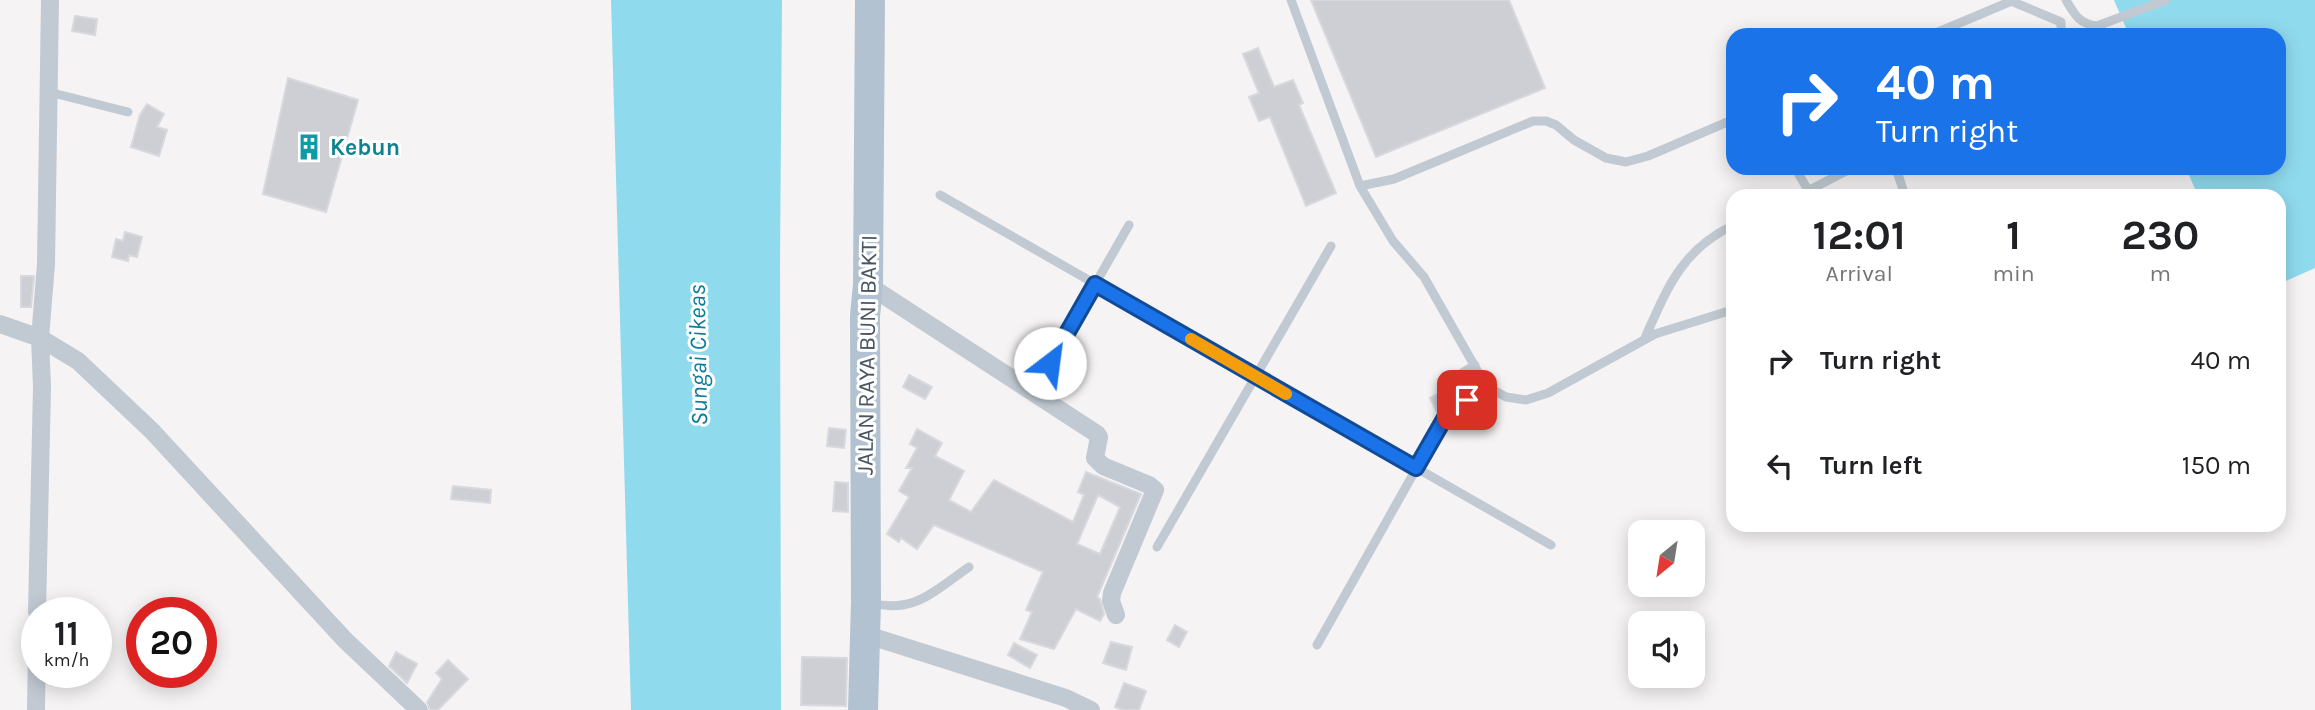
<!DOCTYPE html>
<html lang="en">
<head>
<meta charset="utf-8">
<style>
  :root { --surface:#fff; --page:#f2f2f2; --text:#202124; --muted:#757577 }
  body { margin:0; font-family:Karla,sans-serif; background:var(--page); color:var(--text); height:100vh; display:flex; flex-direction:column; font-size:26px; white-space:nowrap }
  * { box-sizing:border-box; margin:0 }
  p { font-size:23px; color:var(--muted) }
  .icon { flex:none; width:38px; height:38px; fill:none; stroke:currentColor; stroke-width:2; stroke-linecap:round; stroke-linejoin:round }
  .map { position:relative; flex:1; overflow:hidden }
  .panel { position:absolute; left:1726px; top:189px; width:560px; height:343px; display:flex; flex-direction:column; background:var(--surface); border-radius:21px; box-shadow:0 4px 18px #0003 }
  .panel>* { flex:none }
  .guide { position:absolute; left:1726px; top:28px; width:560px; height:147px; border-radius:21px; box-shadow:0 4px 18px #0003; background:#1a73e8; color:#fff; overflow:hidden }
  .needle { width:46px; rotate:210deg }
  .fabs { position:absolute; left:1628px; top:520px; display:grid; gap:14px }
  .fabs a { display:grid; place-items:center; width:77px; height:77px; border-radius:14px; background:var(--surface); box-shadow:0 4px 18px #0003; font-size:35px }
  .speed { position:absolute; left:21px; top:597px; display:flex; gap:14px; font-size:35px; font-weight:700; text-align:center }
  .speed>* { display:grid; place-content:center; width:91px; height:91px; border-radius:50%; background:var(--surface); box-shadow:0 4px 18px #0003; line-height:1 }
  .speed small { font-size:18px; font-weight:400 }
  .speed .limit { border:10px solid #d22; background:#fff; color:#111 }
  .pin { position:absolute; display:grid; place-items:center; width:60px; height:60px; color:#fff; margin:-30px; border-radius:14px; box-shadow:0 4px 10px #0006 }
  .me { position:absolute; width:77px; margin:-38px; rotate:30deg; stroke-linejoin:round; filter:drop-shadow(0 0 5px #0008) }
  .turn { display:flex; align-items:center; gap:24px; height:147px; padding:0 35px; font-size:32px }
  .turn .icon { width:91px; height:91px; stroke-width:2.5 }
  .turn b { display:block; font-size:49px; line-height:60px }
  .eta { display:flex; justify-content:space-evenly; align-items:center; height:119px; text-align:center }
  .eta b { font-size:42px; font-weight:700; line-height:49px }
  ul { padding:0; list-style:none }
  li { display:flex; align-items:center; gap:21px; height:105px; padding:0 35px }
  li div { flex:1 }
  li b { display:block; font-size:26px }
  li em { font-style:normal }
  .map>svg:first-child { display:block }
  .water { fill:#90daee }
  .building { fill:#cdcfd5; stroke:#d7d9de; stroke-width:2; fill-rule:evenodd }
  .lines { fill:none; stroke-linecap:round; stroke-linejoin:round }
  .service { stroke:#c1cad2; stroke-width:9 }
  .minor { stroke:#c1cad2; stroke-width:18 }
  .primary { stroke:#b3c2d1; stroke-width:30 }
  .route-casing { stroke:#114b97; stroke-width:18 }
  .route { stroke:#1a73e8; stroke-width:12 }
  .slow { stroke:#f59e0b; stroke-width:12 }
  .labels { text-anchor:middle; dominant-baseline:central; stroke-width:6; stroke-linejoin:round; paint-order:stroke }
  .culture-label { font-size:23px; font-weight:bold; fill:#0d838f; stroke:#fff; text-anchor:start }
  .street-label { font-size:23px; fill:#4a5661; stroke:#fff }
  .water-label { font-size:24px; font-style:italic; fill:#0c7c9b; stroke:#fff }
</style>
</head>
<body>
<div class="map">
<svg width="2315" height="710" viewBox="0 0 2315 710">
  <rect width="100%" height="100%" fill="#f5f3f3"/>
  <path class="water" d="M611 0H782L780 264 781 710H631Z
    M2114 0H2315V268L2279 284 2278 196H2198L2186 168H2278V35H2129Z"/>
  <path class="building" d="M1311 0H1509L1545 88 1376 157Z
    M75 16 97 19 95 35 72 31Z
    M1258 48 1274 87 1293 80 1303 103 1299 105 1336 193 1306 206 1270 117 1259 121 1249 97 1259 93 1243 54Z
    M288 78 358 100 326 212 263 194Z
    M147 104 164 114 157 127 167 130 159 156 131 147 140 115Z
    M125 232 142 237 137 257 129 255 128 261 112 257 116 239 123 241Z
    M21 276H34L31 307H21Z
    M909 375 932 387 925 399 903 387Z
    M1450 387 1456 399 1437 412 1430 398Z
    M829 428 846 430 844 448 827 446Z
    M917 429 942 443 935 456 964 471 949 500 971 512 994 480 1073 522 1084 495 1078 492 1086 472 1141 494 1097 597 1100 599 1104 614 1100 621 1076 609 1054 649 1020 639 1032 612 1026 610 1043 572 934 525 917 549 901 538 899 542 887 534 909 497 899 491 912 468H906L917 448 910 444ZM1098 495 1120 507 1100 554 1077 544Z
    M835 482 848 483V512L833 511Z
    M453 486 491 490 490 503 451 499Z
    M1175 625 1187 632 1179 647 1167 640Z
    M1111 642 1132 647 1126 670 1103 663Z
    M1014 643 1037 655 1030 668 1008 655Z
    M396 652 417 664 407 683 389 666Z
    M802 657 847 658 846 706 801 705Z
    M448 660 468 679 438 710H430L427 702 442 679 436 673Z
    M1124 683 1146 691 1139 710H1123L1115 707Z"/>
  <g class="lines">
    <path class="service" d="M1291 0 1360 186 1394 179 1533 121H1546L1556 125 1574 140 1606 158 1626 162 1648 156 1732 120
      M2066 0C2074 14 2079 24 2097 26L2166 0
      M2011 1 2061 22V35
      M1931 35 2014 0
      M49 92 128 112
      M1795 168 1808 190
      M1896 168 1905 196
      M1360 186 1393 241 1424 277 1482 379 1495 391 1506 397 1526 400 1548 393 1655 334 1732 310
      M940 195 1551 545
      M1798 196 1852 168
      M1644 340C1666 291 1681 250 1732 226
      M1050 363 1129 225
      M1157 547 1331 246
      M870 603C915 614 934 591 969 567
      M1317 645 1447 414 1467 400 1457 376 1475 365"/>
    <path class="minor" d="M868 285 1097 434 1099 437 1095 458 1103 466 1149 485 1155 490 1112 593 1111 601 1116 615
      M0 324 40 338 78 361 152 431 345 640 419 710
      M37 612 42 387 40 338 46 264 50 0
      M864 634 1066 698 1091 710
      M36 710 37 648"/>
    <path class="primary" d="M863 710 866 602 865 316 868 285 870 0"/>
  </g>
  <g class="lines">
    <g class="route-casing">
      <path id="route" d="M1050 363 1095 284 1416 468 1447 414 1467 400"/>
    </g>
    <use href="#route" class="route"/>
    <path class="slow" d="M1191 339 1286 394"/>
  </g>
  <defs>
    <g id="building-bare" transform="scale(2.1)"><path d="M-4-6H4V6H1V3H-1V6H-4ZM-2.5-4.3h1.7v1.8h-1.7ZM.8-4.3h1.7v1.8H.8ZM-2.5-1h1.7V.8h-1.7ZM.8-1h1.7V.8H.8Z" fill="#0f9aa8" stroke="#fff" stroke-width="2.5" paint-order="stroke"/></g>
  </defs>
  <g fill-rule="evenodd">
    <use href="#building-bare" x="309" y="147"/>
  </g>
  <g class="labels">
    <g class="culture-label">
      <text x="330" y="147">Kebun</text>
    </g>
    <g class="street-label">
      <text transform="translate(867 355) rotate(-89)">JALAN RAYA BUNI BAKTI</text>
    </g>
    <g class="water-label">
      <text transform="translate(698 355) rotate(-91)">Sungai Cikeas</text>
    </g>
  </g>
</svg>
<div class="fabs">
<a><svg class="needle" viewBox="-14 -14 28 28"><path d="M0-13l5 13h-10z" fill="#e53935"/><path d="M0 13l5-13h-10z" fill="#757577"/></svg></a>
<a><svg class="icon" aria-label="sound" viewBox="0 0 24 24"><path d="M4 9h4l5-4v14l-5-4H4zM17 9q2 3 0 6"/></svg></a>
</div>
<div class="speed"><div>11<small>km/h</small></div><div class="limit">20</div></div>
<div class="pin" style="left:1467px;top:400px;background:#d93025"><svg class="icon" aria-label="arrive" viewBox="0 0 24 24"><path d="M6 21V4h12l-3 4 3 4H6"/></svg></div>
<svg class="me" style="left:1050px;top:363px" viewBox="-20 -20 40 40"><circle r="19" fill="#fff"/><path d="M0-13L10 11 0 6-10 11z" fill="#1a73e8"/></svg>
<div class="guide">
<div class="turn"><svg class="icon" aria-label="right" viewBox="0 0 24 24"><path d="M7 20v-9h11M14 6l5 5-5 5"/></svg><div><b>40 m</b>Turn right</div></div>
</div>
<section class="panel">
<div class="eta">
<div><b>12:01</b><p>Arrival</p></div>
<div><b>1</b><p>min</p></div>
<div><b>230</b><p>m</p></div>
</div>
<ul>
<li><svg class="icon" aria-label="right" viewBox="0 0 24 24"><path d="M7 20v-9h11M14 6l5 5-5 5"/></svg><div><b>Turn right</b></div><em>40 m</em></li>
<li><svg class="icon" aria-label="left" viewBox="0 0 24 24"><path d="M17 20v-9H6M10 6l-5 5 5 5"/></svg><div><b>Turn left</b></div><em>150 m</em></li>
</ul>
</section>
</div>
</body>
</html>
